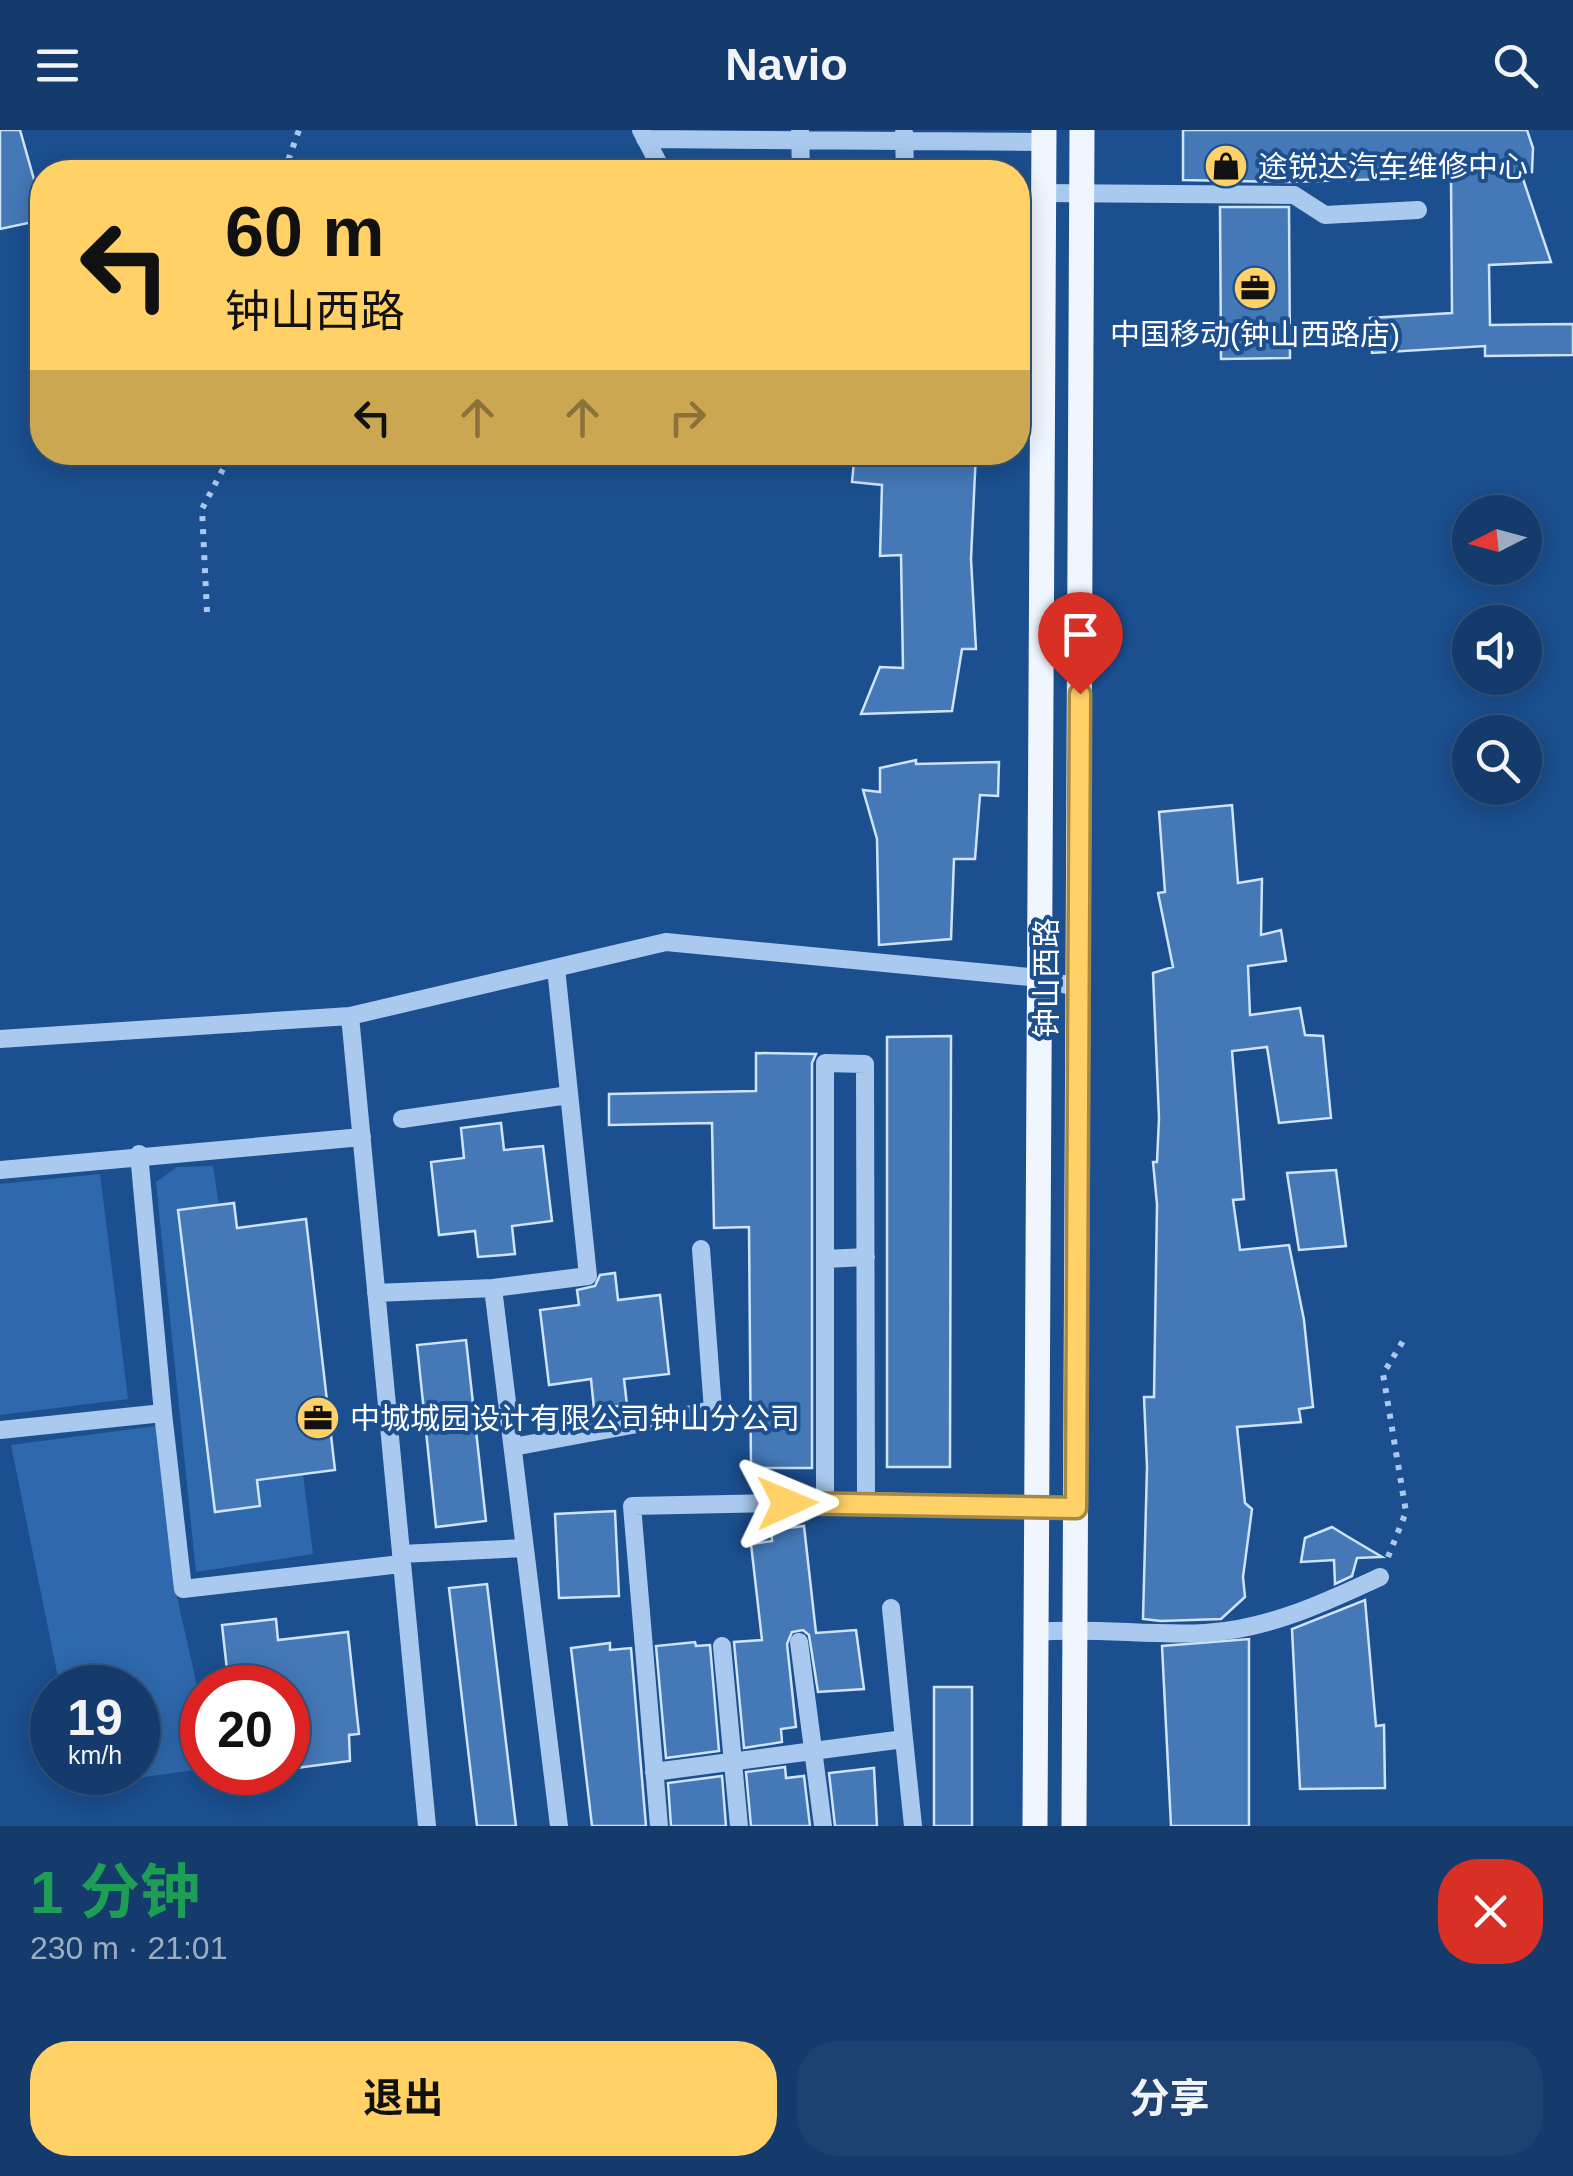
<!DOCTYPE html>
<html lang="zh">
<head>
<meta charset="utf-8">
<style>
  :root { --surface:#143b6b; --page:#1d4271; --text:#f1f3f6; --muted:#9dadc1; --line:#33557e; --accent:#ffd166 }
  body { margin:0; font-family:Helvetica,"Noto Sans SC",sans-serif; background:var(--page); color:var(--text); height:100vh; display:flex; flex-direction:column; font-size:38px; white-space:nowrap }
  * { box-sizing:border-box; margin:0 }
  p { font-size:32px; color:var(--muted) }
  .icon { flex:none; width:55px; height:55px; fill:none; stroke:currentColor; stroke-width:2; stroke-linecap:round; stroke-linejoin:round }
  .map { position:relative; height:1696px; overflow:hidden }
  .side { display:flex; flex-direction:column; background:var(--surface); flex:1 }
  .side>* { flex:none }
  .top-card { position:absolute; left:30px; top:30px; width:1000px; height:305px; border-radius:40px; box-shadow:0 5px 25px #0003,0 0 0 2px var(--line); background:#ffd166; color:#111; overflow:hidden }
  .needle { width:65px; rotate:264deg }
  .tools { position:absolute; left:1452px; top:365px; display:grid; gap:20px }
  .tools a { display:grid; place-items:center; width:90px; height:90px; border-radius:50%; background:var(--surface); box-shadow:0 5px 25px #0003,0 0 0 2px var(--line); font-size:50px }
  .speed { position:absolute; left:30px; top:1535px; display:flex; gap:20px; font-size:50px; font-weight:700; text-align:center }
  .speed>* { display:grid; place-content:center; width:130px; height:130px; border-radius:50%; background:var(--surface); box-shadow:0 5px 25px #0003,0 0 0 2px var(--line); line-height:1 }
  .speed small { font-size:25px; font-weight:400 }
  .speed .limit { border:15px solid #d22; background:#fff; color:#111 }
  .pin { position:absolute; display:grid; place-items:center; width:85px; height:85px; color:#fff; margin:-102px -42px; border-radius:50% 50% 50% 0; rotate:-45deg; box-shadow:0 0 10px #0007 }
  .pin .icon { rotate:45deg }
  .me { position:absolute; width:110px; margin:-55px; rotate:89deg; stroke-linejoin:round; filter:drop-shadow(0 0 8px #0008) }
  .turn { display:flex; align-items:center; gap:35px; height:210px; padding:0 30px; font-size:45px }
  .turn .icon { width:130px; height:130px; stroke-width:2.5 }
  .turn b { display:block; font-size:70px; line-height:85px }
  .lanes { display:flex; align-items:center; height:95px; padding:0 30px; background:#0003; justify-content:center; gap:50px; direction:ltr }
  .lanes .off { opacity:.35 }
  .round { display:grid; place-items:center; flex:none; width:105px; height:105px; border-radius:40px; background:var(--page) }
  .head { display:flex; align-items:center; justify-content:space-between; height:170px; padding:0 30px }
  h1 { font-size:60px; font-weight:700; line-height:75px; color:#1e9e55 }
  .cta { display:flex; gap:20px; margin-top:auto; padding:20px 30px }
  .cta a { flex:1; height:115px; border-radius:40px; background:var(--accent); color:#111; font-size:40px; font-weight:700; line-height:115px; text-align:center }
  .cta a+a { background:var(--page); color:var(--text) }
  header { display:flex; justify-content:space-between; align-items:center; height:130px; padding:0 30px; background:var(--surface); font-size:45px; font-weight:700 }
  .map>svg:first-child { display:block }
  .green { fill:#2e69ad }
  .building { fill:#4478b7; stroke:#cfe3fa; stroke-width:2.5 }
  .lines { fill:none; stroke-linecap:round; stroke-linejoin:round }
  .path { stroke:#a9c9ee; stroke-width:6; stroke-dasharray:5 8; stroke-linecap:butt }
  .minor { stroke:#a9c9ee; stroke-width:18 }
  .major { stroke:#f0f6ff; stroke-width:25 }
  .route-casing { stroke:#a68842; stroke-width:25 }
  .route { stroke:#ffd166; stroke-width:18 }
  .labels { text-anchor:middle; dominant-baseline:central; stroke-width:8; stroke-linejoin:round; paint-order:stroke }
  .poi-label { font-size:30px; fill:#fff; stroke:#1b4f8f; text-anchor:start }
  .street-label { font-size:30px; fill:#fff; stroke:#1b4f8f }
</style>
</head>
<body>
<header><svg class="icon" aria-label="menu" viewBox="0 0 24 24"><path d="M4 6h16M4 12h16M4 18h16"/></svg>Navio<svg class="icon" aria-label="search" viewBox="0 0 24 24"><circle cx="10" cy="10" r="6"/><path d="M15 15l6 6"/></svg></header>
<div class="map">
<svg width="1573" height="1696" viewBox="0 0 1573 1696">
  <rect width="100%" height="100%" fill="#1b4f8f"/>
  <path class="green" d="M213 1036 219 1075 178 1080 215 1381 255 1333 273 1348 303 1344 313 1424 196 1442 156 1052 177 1037Z
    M100 1044 128 1269 0 1285V1054Z
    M156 1296 175 1458 202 1578V1639L80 1656 77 1643 138 1642V1558L60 1557 11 1315Z"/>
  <path class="building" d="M0 0H20L42 78V90L0 99Z
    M1183 0H1527L1533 18 1532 42 1521 43 1551 132 1489 135 1490 195 1573 194V225L1485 226V216L1372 223 1370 188 1452 183 1451 47 1289 52 1183 50Z
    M1220 77H1289L1290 228 1221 229Z
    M855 322H976L971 429 976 519H962L952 581 861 584 880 537 903 538 901 425 880 426 882 355 852 352Z
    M916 630V634L999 632 998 666 980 665 975 729H954L951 809 879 815 877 709 863 660 880 662V638Z
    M1232 675 1238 753 1262 749 1261 805 1281 800 1286 831 1248 836 1250 885 1300 878 1305 905 1323 906 1331 988 1279 993 1267 917 1232 921 1244 1069 1233 1070 1240 1120 1289 1115 1304 1190 1313 1277 1299 1279 1301 1292 1237 1297 1245 1373 1252 1379 1243 1447 1245 1467 1221 1489 1161 1491 1143 1489 1147 1337 1144 1267H1154L1157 1074 1153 1032H1157L1159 988 1153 843 1173 837 1158 763 1165 762 1159 682Z
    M951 906 950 1337H887V907Z
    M756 923 816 924 812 933V1338H751L749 1097 714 1098 712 993 609 995V964L756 961Z
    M501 993 504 1020 543 1016 552 1091 512 1096 515 1124 478 1127 475 1101 439 1105 431 1032 464 1028 461 998Z
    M1336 1040 1346 1116 1299 1120 1287 1043Z
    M234 1073 237 1098 306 1089 335 1340 257 1350 260 1376 215 1382 178 1080Z
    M615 1143 618 1170 660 1165 669 1244 624 1249 627 1275 594 1279 591 1249 549 1255 540 1180 579 1175 577 1160 595 1156 600 1145Z
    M466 1210 486 1391 436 1397 417 1215Z
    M615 1381 619 1466 559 1468 555 1384Z
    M804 1396 816 1503 856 1500 864 1559 818 1562 809 1505 803 1500 792 1502 787 1514 796 1597 781 1599 782 1612 744 1618 734 1512 762 1510 751 1414 772 1411 771 1400Z
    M1332 1397 1350 1408 1382 1427 1357 1428 1352 1446 1335 1454 1334 1430 1301 1432 1305 1408Z
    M487 1454 516 1696H477L449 1458Z
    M1365 1470 1376 1596 1384 1595 1385 1658 1300 1659 1292 1499Z
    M276 1489 278 1510 348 1502 359 1604 349 1605 350 1631 288 1639V1558H229L222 1495Z
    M1249 1509V1696H1171L1162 1516Z
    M695 1512 696 1516 710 1515 719 1621 666 1628 656 1516Z
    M610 1513V1520L631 1518 646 1696H592L571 1518Z
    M934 1557H972V1696H934Z
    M785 1637 786 1648 804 1646 810 1696H751L746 1642Z
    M874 1638 877 1696H835L829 1643Z
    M722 1646 726 1696H671L668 1653Z"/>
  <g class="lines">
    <path class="path" d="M284 42 299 0
      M207 482 202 379 232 322
      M1388 1427 1406 1382 1383 1244 1403 1211"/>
    <path class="minor" d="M641 0 663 42
      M800 0 801 42
      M904 3 905 42
      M645 9 1044 12
      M1043 63 1294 65 1325 85 1418 80
      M556 838 588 1146 493 1158 559 1696
      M350 886 427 1696
      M0 909 350 886 666 812 1040 848 1079 858
      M402 989 569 965
      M0 1040 362 1007
      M825 1129 866 1127
      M376 1163 493 1158
      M163 1283 183 1459 401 1434
      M0 1300 163 1283 139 1024
      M513 1317 713 1280 701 1119
      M825 1372V933L865 934 866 1372
      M401 1424 524 1418
      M891 1478 904 1609
      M1036 1502C1093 1497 1149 1506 1205 1503 1269 1499 1324 1473 1380 1447
      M799 1512 823 1696
      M722 1516 739 1696
      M654 1642 904 1609 913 1696
      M659 1696 632 1376 879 1371 1075 1378"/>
    <path class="major" d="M1035 1696 1044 0
      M1074 1696 1082 0"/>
  </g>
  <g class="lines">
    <g class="route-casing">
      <path id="route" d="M787 1373 1076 1378 1080 564"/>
    </g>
    <use href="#route" class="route"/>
  </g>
  <defs>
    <g id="shop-disc" transform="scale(2.25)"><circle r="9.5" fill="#ffd166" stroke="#1b4f8f"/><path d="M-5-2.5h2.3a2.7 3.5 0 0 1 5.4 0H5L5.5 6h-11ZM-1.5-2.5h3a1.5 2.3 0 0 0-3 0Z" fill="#111"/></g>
    <g id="office-disc" transform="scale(2.25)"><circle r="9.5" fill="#ffd166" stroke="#1b4f8f"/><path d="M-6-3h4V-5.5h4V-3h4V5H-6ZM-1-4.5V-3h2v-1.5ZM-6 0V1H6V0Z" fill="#111"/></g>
  </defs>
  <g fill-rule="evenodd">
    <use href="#shop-disc" x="1226" y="36"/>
    <use href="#office-disc" x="1255" y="158"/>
    <use href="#office-disc" x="318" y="1288"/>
  </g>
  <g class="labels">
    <g class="poi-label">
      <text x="1258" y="36">途锐达汽车维修中心</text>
      <text x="1255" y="204" text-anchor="middle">中国移动(钟山西路店)</text>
      <text x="350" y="1288">中城城园设计有限公司钟山分公司</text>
    </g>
    <g class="street-label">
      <text transform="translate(1046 848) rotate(-90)">钟山西路</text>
    </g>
  </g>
</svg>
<div class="tools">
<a><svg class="needle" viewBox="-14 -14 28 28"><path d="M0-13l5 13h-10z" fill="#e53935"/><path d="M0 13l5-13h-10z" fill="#9dadc1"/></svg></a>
<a><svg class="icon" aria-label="sound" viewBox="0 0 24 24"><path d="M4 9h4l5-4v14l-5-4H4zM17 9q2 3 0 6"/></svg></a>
<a><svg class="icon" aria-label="search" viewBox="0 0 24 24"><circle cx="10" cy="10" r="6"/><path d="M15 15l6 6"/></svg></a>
</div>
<div class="speed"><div>19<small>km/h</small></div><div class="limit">20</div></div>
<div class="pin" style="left:1080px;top:564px;background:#d93025"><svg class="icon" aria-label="arrive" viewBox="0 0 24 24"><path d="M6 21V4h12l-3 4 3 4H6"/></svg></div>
<svg class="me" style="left:787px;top:1373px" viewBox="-20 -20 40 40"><path d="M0-17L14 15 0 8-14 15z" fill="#ffd166" stroke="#fff" stroke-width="4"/></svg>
<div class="top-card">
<div class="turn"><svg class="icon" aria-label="left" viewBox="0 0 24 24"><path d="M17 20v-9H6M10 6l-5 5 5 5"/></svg><div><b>60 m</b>钟山西路</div></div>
<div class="lanes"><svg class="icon" aria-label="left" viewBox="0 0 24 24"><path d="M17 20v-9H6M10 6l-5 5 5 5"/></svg><svg class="icon off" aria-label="ahead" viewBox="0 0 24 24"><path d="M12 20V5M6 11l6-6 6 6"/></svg><svg class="icon off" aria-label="ahead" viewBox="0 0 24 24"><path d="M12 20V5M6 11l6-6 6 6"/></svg><svg class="icon off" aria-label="right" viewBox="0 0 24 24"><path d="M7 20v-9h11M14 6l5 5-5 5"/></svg></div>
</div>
</div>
<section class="side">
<div class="head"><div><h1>1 分钟</h1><p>230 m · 21:01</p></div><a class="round" style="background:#d93025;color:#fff"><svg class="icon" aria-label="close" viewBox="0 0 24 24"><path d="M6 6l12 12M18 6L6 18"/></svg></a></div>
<div class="cta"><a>退出</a><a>分享</a></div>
</section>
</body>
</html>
